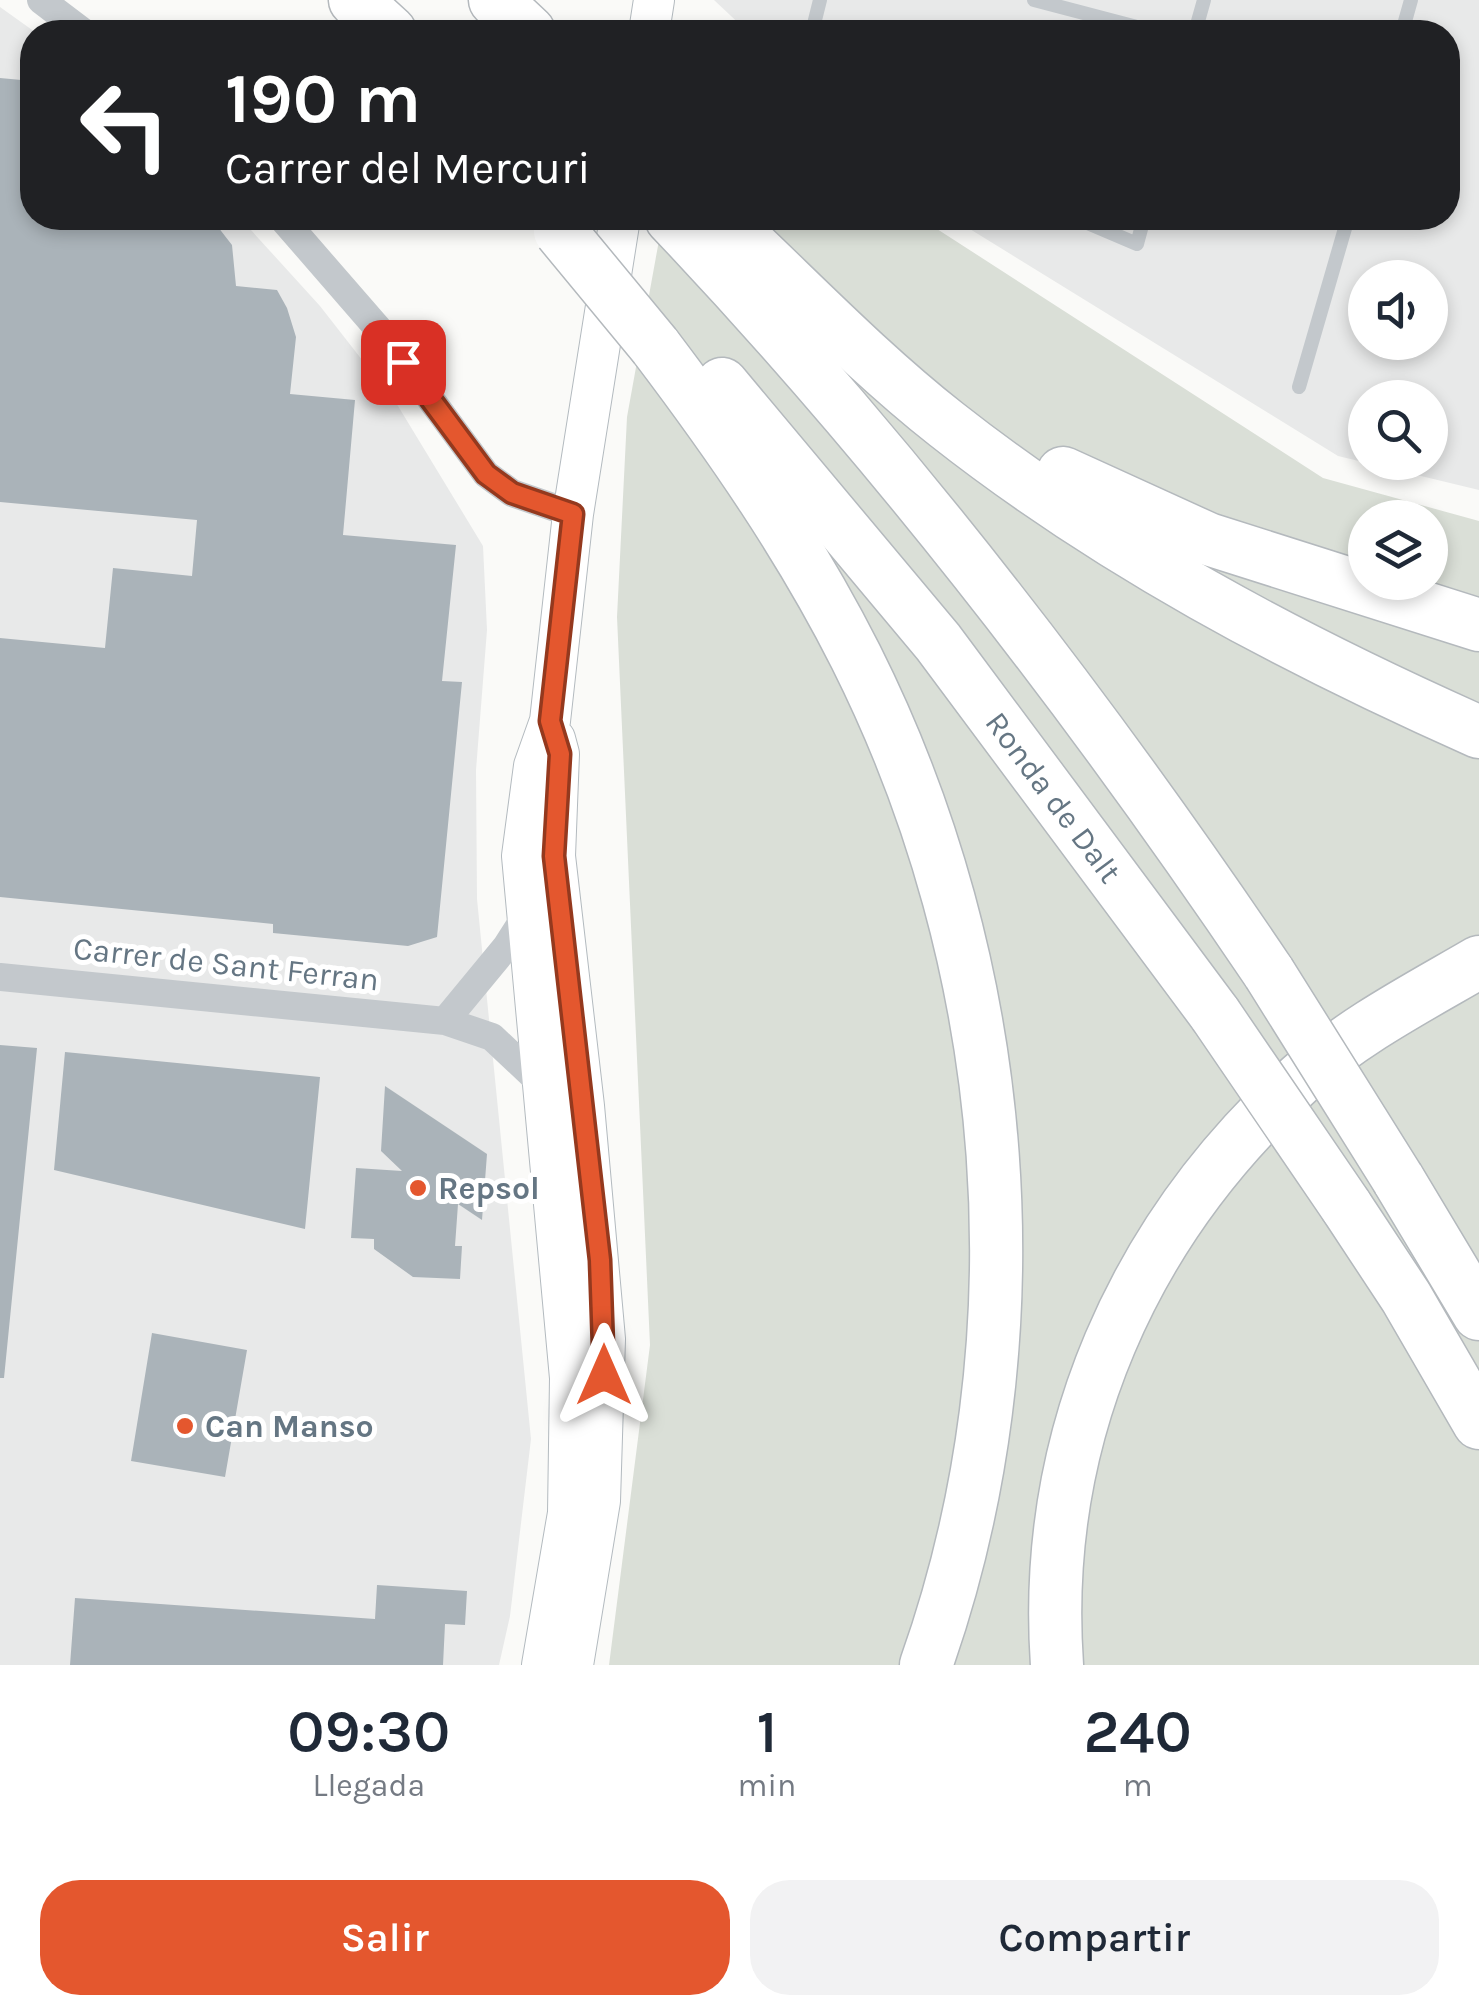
<!DOCTYPE html>
<html lang="es">
<head>
<meta charset="utf-8">
<style>
  :root { --surface:#fff; --page:#f2f2f3; --text:#1f2937; --muted:#747a83; --accent:#e4572e }
  body { margin:0; font-family:Karla,sans-serif; background:var(--page); color:var(--text); height:100vh; display:flex; flex-direction:column; font-size:38px; white-space:nowrap }
  * { box-sizing:border-box; margin:0 }
  p { font-size:32px; color:var(--muted) }
  .icon { flex:none; width:55px; height:55px; fill:none; stroke:currentColor; stroke-width:2; stroke-linecap:round; stroke-linejoin:round }
  .map { position:relative; height:1665px; overflow:hidden }
  .side { display:flex; flex-direction:column; background:var(--surface); flex:1 }
  .side>* { flex:none }
  .hud { position:absolute; left:20px; top:20px; width:1440px; height:210px; border-radius:40px; box-shadow:0 5px 15px #0003; background:#202124; color:#fff; overflow:hidden }
  .controls { position:absolute; left:1348px; top:260px; display:grid; gap:20px }
  .controls a { display:grid; place-items:center; width:100px; height:100px; border-radius:50%; background:var(--surface); box-shadow:0 5px 15px #0003; font-size:50px }
  .pin { position:absolute; display:grid; place-items:center; width:85px; height:85px; color:#fff; margin:-42px; border-radius:20px; box-shadow:0 5px 15px #0006 }
  .me { position:absolute; width:110px; margin:-55px; rotate:0deg; stroke-linejoin:round; filter:drop-shadow(0 0 8px #0008) }
  .turn { display:flex; align-items:center; gap:35px; height:210px; padding:0 40px; font-size:45px }
  .turn .icon { width:130px; height:130px; stroke-width:2.5 }
  .turn b { display:block; font-size:70px; line-height:85px }
  .eta { display:flex; justify-content:space-evenly; align-items:center; height:170px; text-align:center }
  .eta b { font-size:60px; font-weight:600; line-height:70px }
  .button { display:flex; gap:20px; margin-top:auto; padding:20px 40px }
  .button a { flex:1; height:115px; border-radius:40px; background:var(--accent); color:#fff; font-size:40px; font-weight:600; line-height:115px; text-align:center }
  .button a+a { background:var(--page); color:var(--text) }
  .map>svg:first-child { display:block }
  .built { fill:#e8e9e9; fill-rule:evenodd }
  .green { fill:#dadfd7; fill-rule:evenodd }
  .building { fill:#aab3b9 }
  .lines { fill:none; stroke-linecap:round; stroke-linejoin:round }
  .secondary-casing { stroke:#b3babf; stroke-width:42 }
  .highway-casing { stroke:#b4b9bd; stroke-width:55 }
  .lane { stroke:#c3c8cc; stroke-width:14 }
  .street { stroke:#c3c8cc; stroke-width:28 }
  .secondary { stroke:#fff; stroke-width:40 }
  .highway { stroke:#fff; stroke-width:52 }
  .highway-bridge-casing { stroke:#b4b9bd; stroke-width:55; stroke-linecap:butt }
  .highway-bridge { stroke:#fff; stroke-width:52 }
  .route-casing { stroke:#94391e; stroke-width:25 }
  .route { stroke:#e4572e; stroke-width:18 }
  .poi-dot { fill:#e4572e; stroke:#fff; stroke-width:4 }
  .labels { text-anchor:middle; dominant-baseline:central; stroke-width:10; stroke-linejoin:round; paint-order:stroke }
  .street-label { font-size:32px; fill:#657683; stroke:#fff }
  .poi-label { font-size:32px; font-weight:bold; fill:#657683; stroke:#fff; text-anchor:start }
</style>
</head>
<body>
<div class="map">
<svg width="1479" height="1665" viewBox="0 0 1479 1665">
  <rect width="100%" height="100%" fill="#fafaf8"/>
  <path class="built" d="M714 0H1479V490L1338 456 952 218H1448V32H748ZM1365 278H1430V342H1365ZM1365 398H1430V462H1365Z
    M0 7 35 32 32 218H240L320 306 398 406 483 546 487 630 476 770 477 899 531 1439 510 1616 499 1665H0Z"/>
  <path class="green" d="M663 218H920L1323 478 1479 521V1665H609L650 1345 617 617 627 417ZM1365 518H1430V582H1365Z"/>
  <path class="building" d="M0 78 32 81V218H178L177 223 218 227 232 245 236 286 277 290 287 308 296 337 290 394 355 400 343 535 456 545 442 681 462 682 437 937 408 946 273 933V924L0 897V638L105 648 113 568 192 576 197 520 0 502Z
    M0 1045 37 1048 4 1378H0Z
    M65 1052 320 1077 305 1229 54 1170Z
    M385 1086 487 1154 482 1220 458 1204 455 1246H462L460 1279 413 1277 374 1249V1239L351 1238 356 1168 402 1171 381 1151Z
    M152 1333 247 1350 225 1477 131 1461Z
    M377 1585 467 1591 465 1625 445 1624 443 1665H70L75 1598 375 1619Z"/>
  <g class="lines">
    <g class="secondary-casing">
      <path id="secondary" d="M649 32 654 0
        M555 739 559 754 555 856 584 1106 605 1339 600 1501 573 1665
        M542 1665 568 1513 570 1378 522 856 534 766 550 721 573 514 620 218"/>
    </g>
    <g class="highway-casing">
      <g id="highway">
        <path d="M355 0 390 32"/>
        <path d="M495 0 529 32"/>
        <path d="M671 218C892 451 1089 706 1269 973"/>
        <path d="M722 218C796 287 866 361 946 424 1107 551 1292 649 1479 732"/>
        <path d="M655 346C730 445 800 546 856 657 1011 966 1042 1338 926 1665"/>
        <path id="s1" d="M722 384 938 642 1215 1014"/>
        <path d="M1063 473 1208 539 1479 625"/>
        <path d="M1398 1179 1479 1314"/>
        <path d="M1346 1206 1406 1297 1479 1423"/>
        <path d="M1057 1665C1041 1437 1133 1230 1301 1078 1353 1031 1419 997 1479 962"/>
      </g>
    </g>
    <path class="lane" d="M1034 0 1156 32
      M812 32 820 0
      M1195 32 1204 0
      M1402 32 1411 0
      M1076 218 1137 244 1144 218
      M1299 387 1348 218"/>
    <path class="street" d="M41 0 83 32
      M282 218 381 332 486 474 512 493 573 514
      M0 977 445 1021 492 1037 544 1086
      M445 1021 506 947 529 911"/>
    <use href="#secondary" class="secondary"/>
    <use href="#highway" class="highway"/>
    <g class="highway-bridge-casing">
      <path id="highway-bridge" d="M560 231 655 346
        M1269 973 1398 1179
        M1215 1014 1346 1206"/>
    </g>
    <use href="#highway-bridge" class="highway-bridge"/>
  </g>
  <g class="lines">
    <g class="route-casing">
      <path id="route" d="M403 362 486 474 512 493 573 514 550 721 560 754 554 856 600 1260 604 1375"/>
    </g>
    <use href="#route" class="route"/>
  </g>
  <g class="poi-dot">
    <circle cx="418" cy="1188" r="10"/>
    <circle cx="185" cy="1426" r="10"/>
  </g>
  <g class="labels">
    <g class="street-label">
      <text stroke="none"><textPath href="#s1" startOffset="530">Ronda de Dalt</textPath></text>
      <text transform="translate(226 964) rotate(6)">Carrer de Sant Ferran</text>
    </g>
    <g class="poi-label">
      <text x="438" y="1188">Repsol</text>
      <text x="205" y="1426">Can Manso</text>
    </g>
  </g>
</svg>
<div class="controls">
<a><svg class="icon" aria-label="sound" viewBox="0 0 24 24"><path d="M4 9h4l5-4v14l-5-4H4zM17 9q2 3 0 6"/></svg></a>
<a><svg class="icon" aria-label="search" viewBox="0 0 24 24"><circle cx="10" cy="10" r="6"/><path d="M15 15l6 6"/></svg></a>
<a><svg class="icon" aria-label="layers" viewBox="0 0 24 24"><path d="M12 4l9 5-9 5-9-5zM3 14l9 5 9-5"/></svg></a>
</div>
<div class="pin" style="left:403px;top:362px;background:#d93025"><svg class="icon" aria-label="arrive" viewBox="0 0 24 24"><path d="M6 21V4h12l-3 4 3 4H6"/></svg></div>
<svg class="me" style="left:604px;top:1375px" viewBox="-20 -20 40 40"><path d="M0-17L14 15 0 8-14 15z" fill="#e4572e" stroke="#fff" stroke-width="4"/></svg>
<div class="hud">
<div class="turn"><svg class="icon" aria-label="left" viewBox="0 0 24 24"><path d="M17 20v-9H6M10 6l-5 5 5 5"/></svg><div><b>190 m</b>Carrer del Mercuri</div></div>
</div>
</div>
<section class="side">
<div class="eta">
<div><b>09:30</b><p>Llegada</p></div>
<div><b>1</b><p>min</p></div>
<div><b>240</b><p>m</p></div>
</div>
<div class="button"><a>Salir</a><a>Compartir</a></div>
</section>
</body>
</html>
